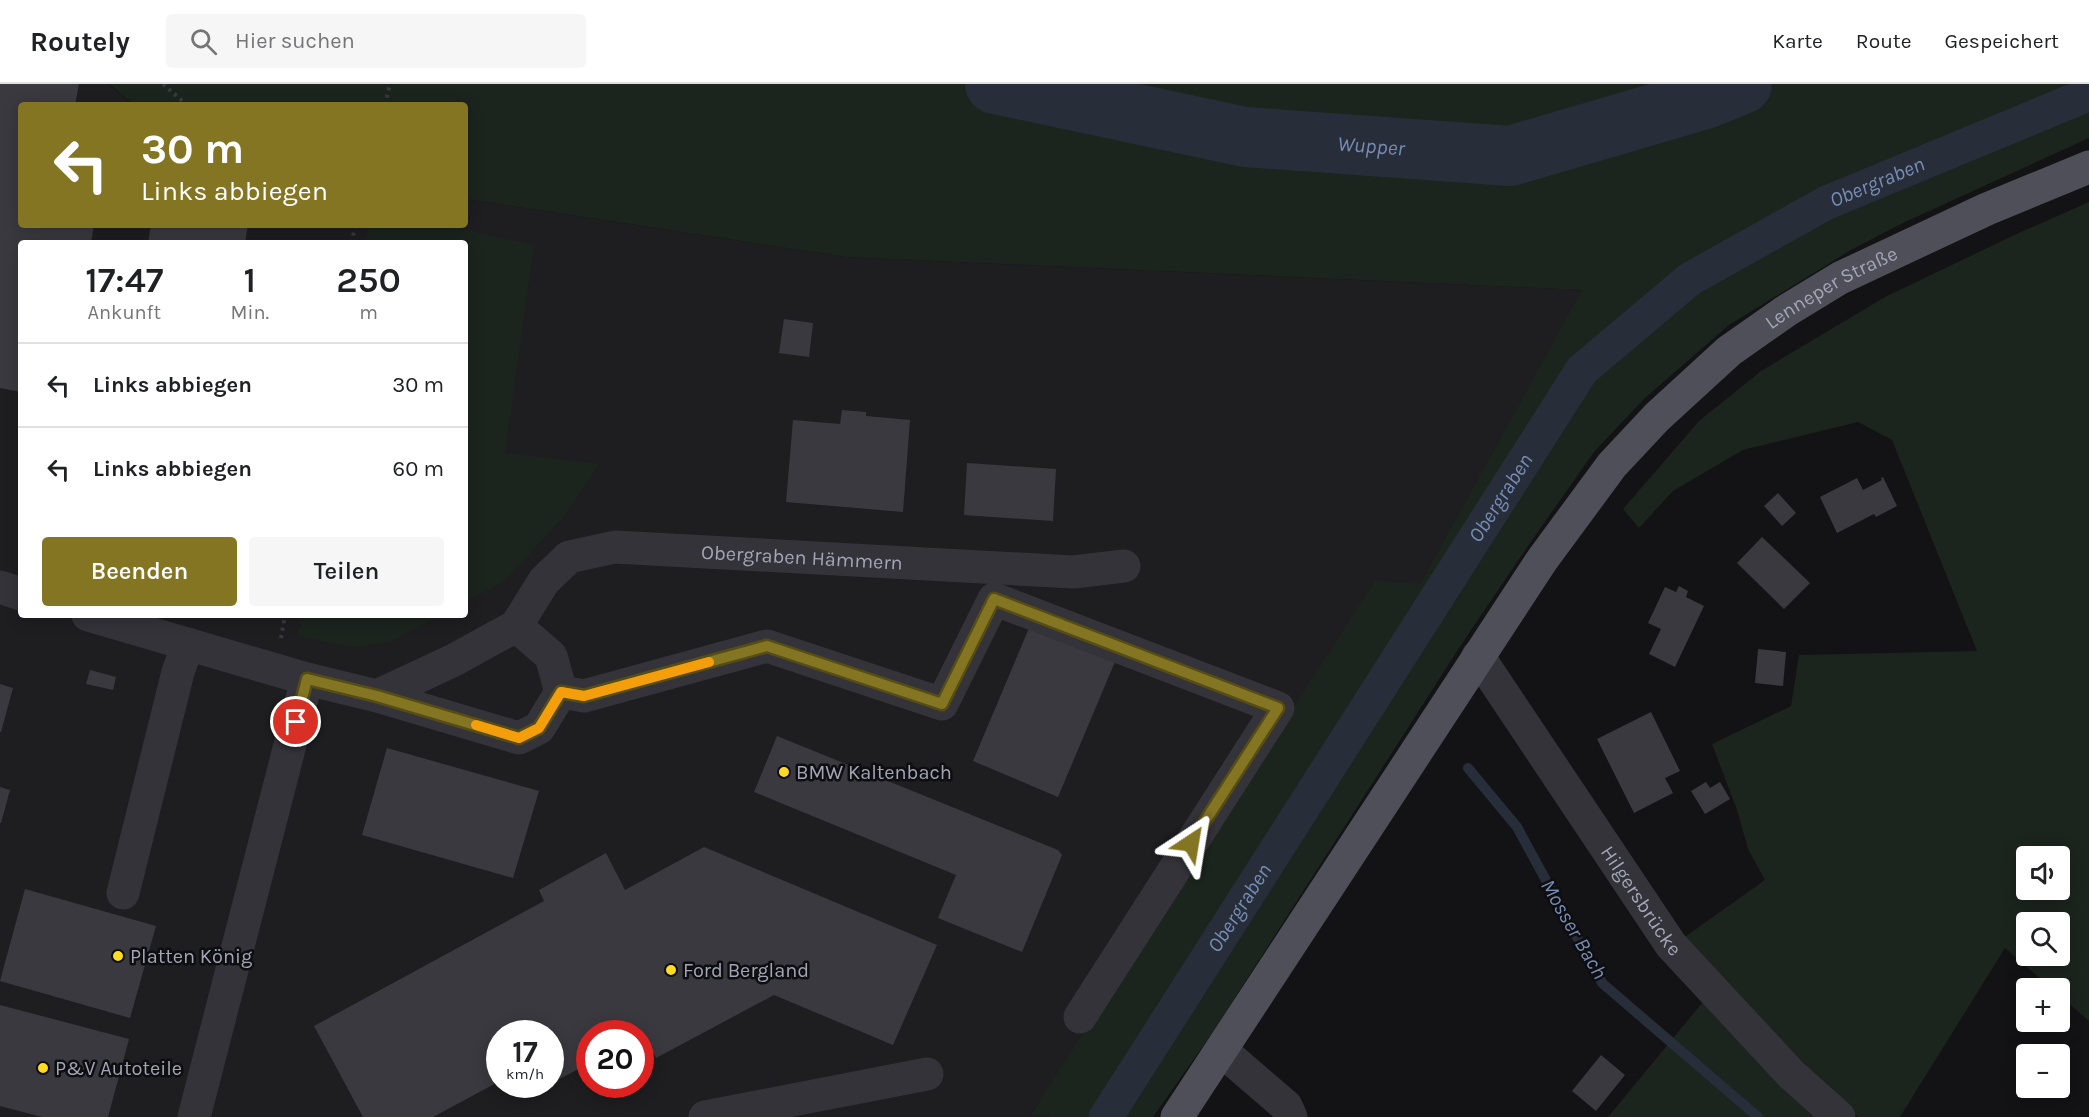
<!DOCTYPE html>
<html lang="de">
<head>
<meta charset="utf-8">
<style>
  :root { --surface:#fff; --page:#f6f6f6; --text:#202124; --muted:#757577; --line:#e0e0e0; --accent:#847522 }
  body { margin:0; font-family:Karla,sans-serif; background:var(--page); color:var(--text); height:100vh; display:flex; flex-direction:column; font-size:22px; white-space:nowrap }
  * { box-sizing:border-box; margin:0 }
  p { font-size:20px; color:var(--muted) }
  .icon { flex:none; width:33px; height:33px; fill:none; stroke:currentColor; stroke-width:2; stroke-linecap:round; stroke-linejoin:round }
  .map { position:relative; flex:1; overflow:hidden }
  .panel { position:absolute; left:18px; top:156px; width:450px; height:378px; display:flex; flex-direction:column; background:var(--surface); border-radius:6px; box-shadow:0 3px 15px #0003 }
  .panel>* { flex:none }
  .guide { position:absolute; left:18px; top:18px; width:450px; height:126px; border-radius:6px; box-shadow:0 3px 15px #0003; background:#847522; color:#fff; overflow:hidden }
  .buttons { position:absolute; left:2016px; top:762px; display:grid; gap:12px }
  .buttons a { display:grid; place-items:center; width:54px; height:54px; border-radius:6px; background:var(--surface); box-shadow:0 3px 15px #0003; font-size:30px }
  .speed { position:absolute; left:486px; top:936px; display:flex; gap:12px; font-size:30px; font-weight:700; text-align:center }
  .speed>* { display:grid; place-content:center; width:78px; height:78px; border-radius:50%; background:var(--surface); box-shadow:0 3px 15px #0003; line-height:1 }
  .speed small { font-size:15px; font-weight:400 }
  .speed .limit { border:9px solid #d22; background:#fff; color:#111 }
  .pin { position:absolute; display:grid; place-items:center; width:51px; height:51px; color:#fff; margin:-26px; border:3px solid #fff; border-radius:50%; box-shadow:0 2px 6px #0007 }
  .me { position:absolute; width:66px; margin:-33px; rotate:33deg; stroke-linejoin:round; filter:drop-shadow(0 0 4px #0008) }
  .turn { display:flex; align-items:center; gap:21px; height:126px; padding:0 24px; font-size:27px }
  .turn .icon { width:78px; height:78px; stroke-width:2.5 }
  .turn b { display:block; font-size:42px; line-height:51px }
  .eta { display:flex; justify-content:space-evenly; align-items:center; height:102px; text-align:center }
  .eta b { font-size:36px; font-weight:600; line-height:42px }
  .cta { display:flex; gap:12px; margin-top:auto; padding:12px 24px }
  .cta a { flex:1; height:69px; border-radius:6px; background:var(--accent); color:#fff; font-size:24px; font-weight:600; line-height:69px; text-align:center }
  .cta a+a { background:var(--page); color:var(--text) }
  ul { padding:0; list-style:none }
  li { display:flex; align-items:center; gap:18px; height:84px; padding:0 24px; border-top:2px solid var(--line) }
  li div { flex:1 }
  li b { display:block; font-size:22px }
  li em { font-style:normal }
  header { display:flex; align-items:center; gap:36px; box-sizing:border-box; height:84px; padding:0 30px; background:var(--surface); border-bottom:2px solid var(--line) }
  header strong { font-size:28px }
  nav { display:flex; gap:33px; margin-inline-start:auto; font-size:21px }
  .search { width:420px; height:54px; background:var(--page); display:flex; align-items:center; gap:15px; box-sizing:border-box; padding:0 21px; border-radius:6px; color:var(--muted); font-size:22px }
  .map>svg:first-child { display:block }
  .built { fill:#1e1e21; fill-rule:evenodd }
  .green { fill:#1c241e; fill-rule:evenodd }
  .lines { fill:none; stroke-linecap:round; stroke-linejoin:round }
  .stream { stroke:#282e39; stroke-width:10 }
  .canal { stroke:#282e39; stroke-width:34 }
  .river { stroke:#282e39; stroke-width:60 }
  .building { fill:#3a393f }
  .path { stroke:#393a40; stroke-width:4; stroke-dasharray:3 4.5; stroke-linecap:butt }
  .minor { stroke:#333339; stroke-width:33 }
  .major { stroke:#4f4f59; stroke-width:33 }
  .route-casing { stroke:#564c16; stroke-width:15 }
  .route { stroke:#847522; stroke-width:10 }
  .slow { stroke:#f59e0b; stroke-width:10 }
  .poi-dot { fill:#ffdc1f; stroke:#0e0d0f; stroke-width:2 }
  .labels { text-anchor:middle; dominant-baseline:central; stroke-width:5; stroke-linejoin:round; paint-order:stroke }
  .street-label { font-size:20px; fill:#a2a5b6; stroke:#0e0d0f }
  .poi-label { font-size:20px; fill:#a2a5b6; stroke:#0e0d0f; text-anchor:start }
  .water-label { font-size:21px; font-style:italic; fill:#768cb4; stroke:#0e0d0f }
</style>
</head>
<body>
<header>
<strong>Routely</strong>
<div class="search"><svg class="icon" aria-label="search" viewBox="0 0 24 24"><circle cx="10" cy="10" r="6"/><path d="M15 15l6 6"/></svg>Hier suchen</div>
<nav><a>Karte</a><a>Route</a><a>Gespeichert</a></nav>
</header>
<div class="map">
<svg width="2089" height="1033" viewBox="0 0 2089 1033">
  <rect width="100%" height="100%" fill="#131214"/>
  <path class="built" d="M0 0H108L134 21H21V141H465V115L846 173 1583 206 1420 500 1031 1029 1050 1033H0ZM21 159H465V531H21ZM500 950H550V1000H500ZM590 950H640V1000H590Z"/>
  <path class="green" d="M109 0H2089V54L1903 139 1851 166 1729 241 1644 315 1594 368 1528 462 1461 561 1213 948 1153 1033H1050L1031 1030 1375 497 1420 500 1582 206 846 173 465 115V21H134Z
    M2089 118V937L2060 912V904H2051L2005 864 1900 1033H1858L1679 857 1765 796 1748 765 1737 726 1712 660 1791 622 1799 571 1977 567 1892 356 1858 338 1743 366 1673 407 1639 444 1623 425 1699 337 1761 287 1885 213 2010 153ZM2026 772H2060V806H2026ZM2026 838H2060V872H2026Z
    M369 141H444L534 161 505 369 599 380 563 434 503 498 465 518V159H365Z
    M302 531H441L390 558 351 563 298 552Z
    M1707 913 1825 1033H1608Z"/>
  <g class="lines">
    <path class="stream" d="M1468 684 1517 743 1602 899 1758 1033"/>
    <path class="canal" id="s1" d="M1106 1033 1582 286 1690 195 1826 119 2089 10"/>
    <path class="river" id="s2" d="M995 0 1245 53 1510 72 1705 15 1742 0"/>
  </g>
  <path class="building" d="M0 0H79L75 21H21V141H94L91 159H21V308L0 304Z
    M151 141H248L245 159H148Z
    M784 235 813 239 809 273 779 269Z
    M842 326 866 328V332L910 336 903 428 786 418 793 336 840 340Z
    M967 379 1056 385 1053 437 964 431Z
    M1883 393 1897 422 1876 433 1874 430 1837 449 1820 413 1857 394 1863 406 1882 396 1881 394Z
    M1778 409 1796 429 1782 442 1764 422Z
    M1762 453 1810 499 1784 525 1737 479Z
    M1679 502 1688 507 1686 513 1704 522 1675 583 1649 570 1661 545 1648 539 1665 503 1676 508Z
    M1032 537 1117 573 1058 713 973 677Z
    M1758 565 1786 568 1783 602 1755 599Z
    M90 586 116 593 113 606 86 600Z
    M0 600 13 604 1 648H0Z
    M1651 628 1680 687 1665 694 1673 709 1634 729 1597 655Z
    M777 652 1058 766 1062 771 1022 868 938 834 956 791 754 708Z
    M387 664 539 707 513 794 362 751Z
    M1706 698 1710 704 1720 698 1730 715 1705 730 1691 707Z
    M0 703 10 706 1 739H0Z
    M704 763 937 861 893 961 774 911 656 974 644 951 640 953V950H590V979L550 1000V950H500V997L433 1033H363L314 942 544 817 539 806 606 769 625 806Z
    M25 805 156 842 130 934 0 897Z
    M0 921 129 955 108 1033H42L0 1022Z
    M1601 971 1625 991 1596 1027 1572 1007Z"/>
  <g class="lines">
    <path class="path" d="M163 0 187 21
      M385 21 390 0
      M352 159 355 141
      M281 554 285 531"/>
    <g class="minor">
      <path d="M0 503 21 510"/>
      <path d="M88 531 307 595 194 1033"/>
      <path id="s3" d="M516 542 544 497 569 473 615 463 1073 488 1124 482"/>
      <path id="s4" d="M1478 572 1671 861 1791 990 1839 1033"/>
      <path d="M307 595 377 612 519 654 539 644 561 608 551 572 516 542 454 576 377 612"/>
      <path d="M561 608 584 612 767 562 942 620 994 515 1278 624 1080 933"/>
      <path d="M123 809 178 588 188 560"/>
      <path d="M1221 966 1286 1022 1291 1033"/>
      <path d="M705 1033 927 990"/>
    </g>
    <path class="major" id="s5" d="M1177 1033 1542 476 1612 381 1657 333 1729 267 1786 227 1840 194 1987 125 2089 83"/>
  </g>
  <g class="lines">
    <g class="route-casing">
      <path id="route" d="M296 638 307 595 377 612 519 654 539 644 561 608 584 612 767 562 942 620 994 515 1278 624 1191 759"/>
    </g>
    <use href="#route" class="route"/>
    <path class="slow" d="M476 641 519 654 539 644 561 608 584 612 709 578"/>
  </g>
  <g class="poi-dot">
    <circle cx="784" cy="688" r="6"/>
    <circle cx="118" cy="872" r="6"/>
    <circle cx="671" cy="886" r="6"/>
    <circle cx="43" cy="984" r="6"/>
  </g>
  <g class="labels">
    <g class="street-label">
      <text stroke="none"><textPath href="#s5" startOffset="1068">Lenneper Straße</textPath></text>
      <text stroke="none"><textPath href="#s3" startOffset="322">Obergraben Hämmern</textPath></text>
      <text stroke="none"><textPath href="#s4" startOffset="294">Hilgersbrücke</textPath></text>
    </g>
    <g class="poi-label">
      <text x="796" y="688">BMW Kaltenbach</text>
      <text x="130" y="872">Platten König</text>
      <text x="683" y="886">Ford Bergland</text>
      <text x="55" y="984">P&amp;V Autoteile</text>
    </g>
    <g class="water-label">
      <text stroke="none"><textPath href="#s2" startOffset="382">Wupper</textPath></text>
      <text stroke="none"><textPath href="#s1" startOffset="1238">Obergraben</textPath></text>
      <text stroke="none"><textPath href="#s1" startOffset="734">Obergraben</textPath></text>
      <text stroke="none"><textPath href="#s1" startOffset="248">Obergraben</textPath></text>
      <text transform="translate(1574 845) rotate(60)">Mosser Bach</text>
    </g>
  </g>
</svg>
<div class="buttons">
<a><svg class="icon" aria-label="sound" viewBox="0 0 24 24"><path d="M4 9h4l5-4v14l-5-4H4zM17 9q2 3 0 6"/></svg></a>
<a><svg class="icon" aria-label="search" viewBox="0 0 24 24"><circle cx="10" cy="10" r="6"/><path d="M15 15l6 6"/></svg></a>
<a>+</a>
<a>−</a>
</div>
<div class="speed"><div>17<small>km/h</small></div><div class="limit">20</div></div>
<div class="pin" style="left:296px;top:638px;background:#d93025"><svg class="icon" aria-label="arrive" viewBox="0 0 24 24"><path d="M6 21V4h12l-3 4 3 4H6"/></svg></div>
<svg class="me" style="left:1191px;top:759px" viewBox="-20 -20 40 40"><path d="M0-17L14 15 0 8-14 15z" fill="#847522" stroke="#fff" stroke-width="4"/></svg>
<div class="guide">
<div class="turn"><svg class="icon" aria-label="left" viewBox="0 0 24 24"><path d="M17 20v-9H6M10 6l-5 5 5 5"/></svg><div><b>30 m</b>Links abbiegen</div></div>
</div>
<section class="panel">
<div class="eta">
<div><b>17:47</b><p>Ankunft</p></div>
<div><b>1</b><p>Min.</p></div>
<div><b>250</b><p>m</p></div>
</div>
<ul>
<li><svg class="icon" aria-label="left" viewBox="0 0 24 24"><path d="M17 20v-9H6M10 6l-5 5 5 5"/></svg><div><b>Links abbiegen</b></div><em>30 m</em></li>
<li><svg class="icon" aria-label="left" viewBox="0 0 24 24"><path d="M17 20v-9H6M10 6l-5 5 5 5"/></svg><div><b>Links abbiegen</b></div><em>60 m</em></li>
</ul>
<div class="cta"><a>Beenden</a><a>Teilen</a></div>
</section>
</div>
</body>
</html>
